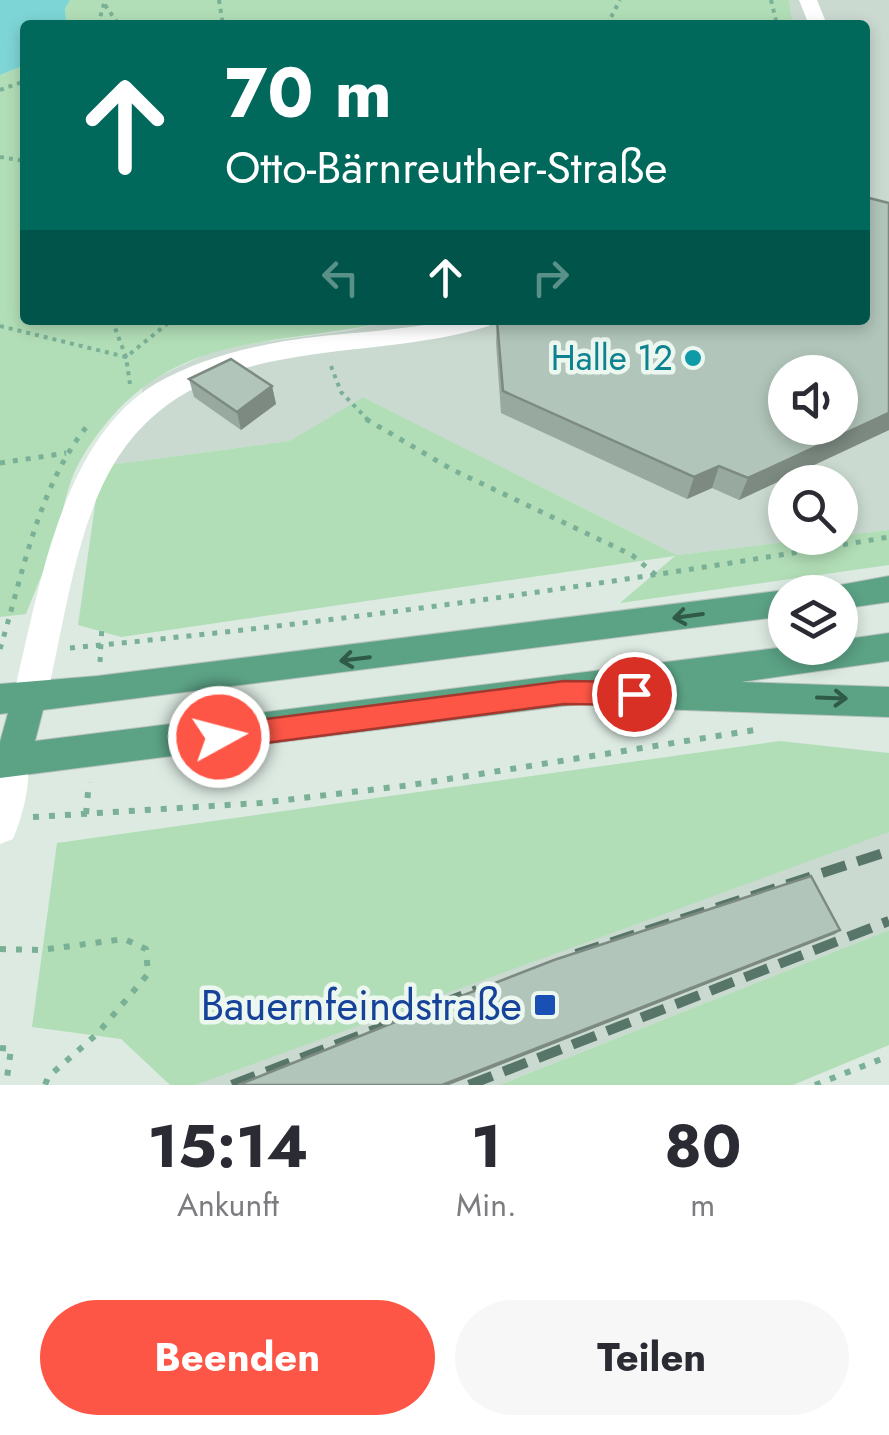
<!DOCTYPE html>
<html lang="de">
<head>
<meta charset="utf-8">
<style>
  :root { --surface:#fff; --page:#f7f7f7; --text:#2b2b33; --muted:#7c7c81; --accent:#fe5646 }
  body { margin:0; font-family:Jost,sans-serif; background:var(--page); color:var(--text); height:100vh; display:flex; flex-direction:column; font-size:38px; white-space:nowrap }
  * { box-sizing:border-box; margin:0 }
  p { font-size:32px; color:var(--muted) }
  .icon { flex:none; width:55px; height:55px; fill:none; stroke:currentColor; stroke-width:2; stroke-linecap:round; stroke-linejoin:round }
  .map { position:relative; height:1085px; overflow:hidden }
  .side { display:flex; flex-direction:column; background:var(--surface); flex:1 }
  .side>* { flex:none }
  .hud { position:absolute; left:20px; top:20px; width:850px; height:305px; border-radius:10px; box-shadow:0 5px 15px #0003; background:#00695c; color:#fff; overflow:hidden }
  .tools { position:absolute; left:768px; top:355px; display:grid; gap:20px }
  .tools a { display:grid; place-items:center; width:90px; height:90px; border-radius:50%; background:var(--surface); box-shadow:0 5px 15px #0003; font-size:50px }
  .pin { position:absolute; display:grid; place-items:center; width:85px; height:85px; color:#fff; margin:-42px; border:5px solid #fff; border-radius:50%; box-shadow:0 2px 10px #0007 }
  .me { position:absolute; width:110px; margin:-55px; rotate:83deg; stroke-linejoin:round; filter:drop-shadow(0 0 8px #0008) }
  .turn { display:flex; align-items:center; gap:35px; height:210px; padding:0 40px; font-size:45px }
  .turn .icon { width:130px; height:130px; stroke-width:2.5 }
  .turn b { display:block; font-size:70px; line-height:85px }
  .lanes { display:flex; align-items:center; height:95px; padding:0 40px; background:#0003; justify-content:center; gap:50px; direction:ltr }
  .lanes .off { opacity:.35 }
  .eta { display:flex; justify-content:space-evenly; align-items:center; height:170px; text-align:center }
  .eta b { font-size:60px; font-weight:700; line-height:70px }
  .action { display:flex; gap:20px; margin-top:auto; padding:20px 40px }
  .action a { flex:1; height:115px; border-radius:60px; background:var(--accent); color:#fff; font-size:40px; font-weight:700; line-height:115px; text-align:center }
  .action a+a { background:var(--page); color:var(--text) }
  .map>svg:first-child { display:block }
  .built { fill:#cadad0; fill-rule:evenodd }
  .green { fill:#b2deb7 }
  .water { fill:#7ed5d5 }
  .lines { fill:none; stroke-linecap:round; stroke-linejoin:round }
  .major-casing { stroke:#bbc4c0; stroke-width:2 }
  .path-far2 { stroke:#7ab096; stroke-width:4; stroke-dasharray:4 5; stroke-linecap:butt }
  .path-far1 { stroke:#7ab096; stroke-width:5; stroke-dasharray:5 8; stroke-linecap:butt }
  .path { stroke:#7ab096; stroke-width:6; stroke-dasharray:6 10; stroke-linecap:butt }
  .minor { fill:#fff; fill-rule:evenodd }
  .major { fill:#5ca386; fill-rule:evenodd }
  .rail { stroke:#577669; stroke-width:10; stroke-dasharray:25 12; stroke-linecap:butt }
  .wall { fill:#98a9a0 }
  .shaded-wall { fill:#7c8a82 }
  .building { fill:#b1c5ba; stroke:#7c8a82; stroke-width:2.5; fill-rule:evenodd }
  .oneway { stroke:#305a48 }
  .route { fill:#fe5646; stroke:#a5382e; stroke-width:2.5 }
  .culture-dot { fill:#0f9aa8; stroke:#ecf7f0; stroke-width:4 }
  .transit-dot { fill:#1a4fb4; stroke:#ecf7f0; stroke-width:4 }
  .labels { text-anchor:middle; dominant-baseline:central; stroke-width:9; stroke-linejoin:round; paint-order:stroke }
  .culture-label { font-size:35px; fill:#0d838f; stroke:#ecf7f0; text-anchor:end }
  .near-transit-label { font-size:42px; fill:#164399; stroke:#ecf7f0; text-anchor:end }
</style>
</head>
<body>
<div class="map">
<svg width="889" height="1085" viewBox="0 0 889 1085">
  <rect width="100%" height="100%" fill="#dceae2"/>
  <path class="built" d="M789 0H889V530L840 536V482H785V538H825L677 555 363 397 291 441 109 465 134 431 144 383 222 347 348 331 397 320H865V25H793ZM785 372H840V428H785Z
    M889 828V930L499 1085H196Z"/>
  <path class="green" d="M70 0H789L793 25H67L65 9Z
    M25 65V320H397C263 350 159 326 79 463 67 484 63 513 56 536 48 562 36 588 26 614L0 617V75Z
    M363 397 677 555 889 530V565L620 603 675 556 121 637 78 625 96 498 109 465 290 441Z
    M780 741 889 753V832L196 1085H170L121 1039 32 1027 57 843Z
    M889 930V1045L793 1085H499Z"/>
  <path class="water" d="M0 0H70L65 9 67 25H25V65L0 75Z"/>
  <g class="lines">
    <g class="major-casing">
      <path id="major" d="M889 576V602L840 609V592H826L829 587Z
        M785 590 793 592H785V616L43 710 35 741 785 647 840 648V640L889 633V661L741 682 889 687V717L656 709 644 705 640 696 0 778V742L8 713 0 714V684L97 676Z"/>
    </g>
    <path class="path-far2" d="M219 0 223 25
      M771 0 777 25
      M105 5 119 25
      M98 25 105 0
      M607 25 620 0
      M0 90 25 81
      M0 157 25 161
      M112 320 126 357 130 384
      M0 326 126 357 172 320
      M331 366 341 392 370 422"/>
    <path class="path-far1" d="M366 419 451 469 632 555 657 576
      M0 463 66 453
      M70 648C345 622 617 583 889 537
      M0 649C23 574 38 486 88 425
      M100 662 102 625"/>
    <path class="path" d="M86 814 89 782
      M33 817 260 803 411 785 761 729
      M0 949 41 950 124 939 146 949 148 974 97 1034 48 1077 45 1085
      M0 1048 11 1049 6 1085
      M815 1085 889 1056"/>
    <path class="minor" d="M799 0H817L827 25H809Z
      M452 320H492L489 326C421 347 354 346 285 359 87 394 84 532 47 697L42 708 30 712 18 708 13 697C38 597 59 442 155 384 195 361 240 349 285 341 341 332 397 332 452 320Z
      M12 745 24 749C35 772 23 816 13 839L0 844V749Z"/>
    <use href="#major" class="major"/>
    <path class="rail" d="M576 954 889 851
      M232 1085 477 990
      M469 1085 889 921"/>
  </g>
  <path class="wall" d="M889 203V430L739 500 712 488 687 499 501 413 496 343 497 320Z
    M189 379 272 386 276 404 241 430 194 397Z"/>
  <path class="shaded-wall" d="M272 386 276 404 241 430 237 412Z
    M889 413V430L739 500 748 478Z
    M719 466 712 488 687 499 694 477Z
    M840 930 835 934 449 1085H442Z"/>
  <path class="building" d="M865 197 889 203V413L748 478 719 466 694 477 503 391 497 320H865ZM785 372H840V428H785Z
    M231 359 272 386 237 412 189 379Z
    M811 876 840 930 442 1085H238L405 1018 554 960Z"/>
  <defs><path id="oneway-shaft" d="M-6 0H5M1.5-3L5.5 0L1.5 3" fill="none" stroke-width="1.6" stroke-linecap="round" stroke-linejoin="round" transform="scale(2.5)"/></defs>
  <g class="oneway">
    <use href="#oneway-shaft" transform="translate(688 616) rotate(172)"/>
    <use href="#oneway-shaft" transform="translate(355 659) rotate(173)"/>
    <use href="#oneway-shaft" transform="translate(832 698) rotate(2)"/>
  </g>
  <path class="route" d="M564 681 634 682 643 685 647 694 643 702 634 705 564 704 219 749 209 745 206 737 209 728 219 725Z"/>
  <circle class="culture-dot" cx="693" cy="358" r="10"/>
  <rect class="transit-dot" x="533" y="993" width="24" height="24" rx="5"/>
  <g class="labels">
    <g class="culture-label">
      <text x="673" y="358">Halle 12</text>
    </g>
    <g class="near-transit-label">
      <text x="522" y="1005">Bauernfeindstraße</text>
    </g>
  </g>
</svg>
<div class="tools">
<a><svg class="icon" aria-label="sound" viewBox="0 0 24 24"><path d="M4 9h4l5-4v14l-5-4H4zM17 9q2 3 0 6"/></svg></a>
<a><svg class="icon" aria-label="search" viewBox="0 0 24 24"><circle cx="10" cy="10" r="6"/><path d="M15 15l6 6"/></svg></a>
<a><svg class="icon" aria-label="layers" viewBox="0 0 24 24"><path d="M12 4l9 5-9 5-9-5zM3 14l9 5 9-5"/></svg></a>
</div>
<div class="pin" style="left:634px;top:694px;background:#d93025"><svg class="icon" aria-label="arrive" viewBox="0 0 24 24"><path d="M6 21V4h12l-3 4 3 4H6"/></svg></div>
<svg class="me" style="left:219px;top:737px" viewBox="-20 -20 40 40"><circle r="17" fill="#fe5646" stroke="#fff" stroke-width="3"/><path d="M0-11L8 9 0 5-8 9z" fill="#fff"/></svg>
<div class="hud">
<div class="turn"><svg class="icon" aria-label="ahead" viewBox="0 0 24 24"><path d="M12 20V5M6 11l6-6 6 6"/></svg><div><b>70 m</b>Otto-Bärnreuther-Straße</div></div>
<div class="lanes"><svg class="icon off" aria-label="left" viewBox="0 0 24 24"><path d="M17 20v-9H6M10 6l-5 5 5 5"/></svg><svg class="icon" aria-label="ahead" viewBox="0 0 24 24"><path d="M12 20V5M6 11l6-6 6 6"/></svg><svg class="icon off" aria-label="right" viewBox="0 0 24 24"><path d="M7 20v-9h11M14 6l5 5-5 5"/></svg></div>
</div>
</div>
<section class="side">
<div class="eta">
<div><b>15:14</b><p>Ankunft</p></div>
<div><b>1</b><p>Min.</p></div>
<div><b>80</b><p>m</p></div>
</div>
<div class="action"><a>Beenden</a><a>Teilen</a></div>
</section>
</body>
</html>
